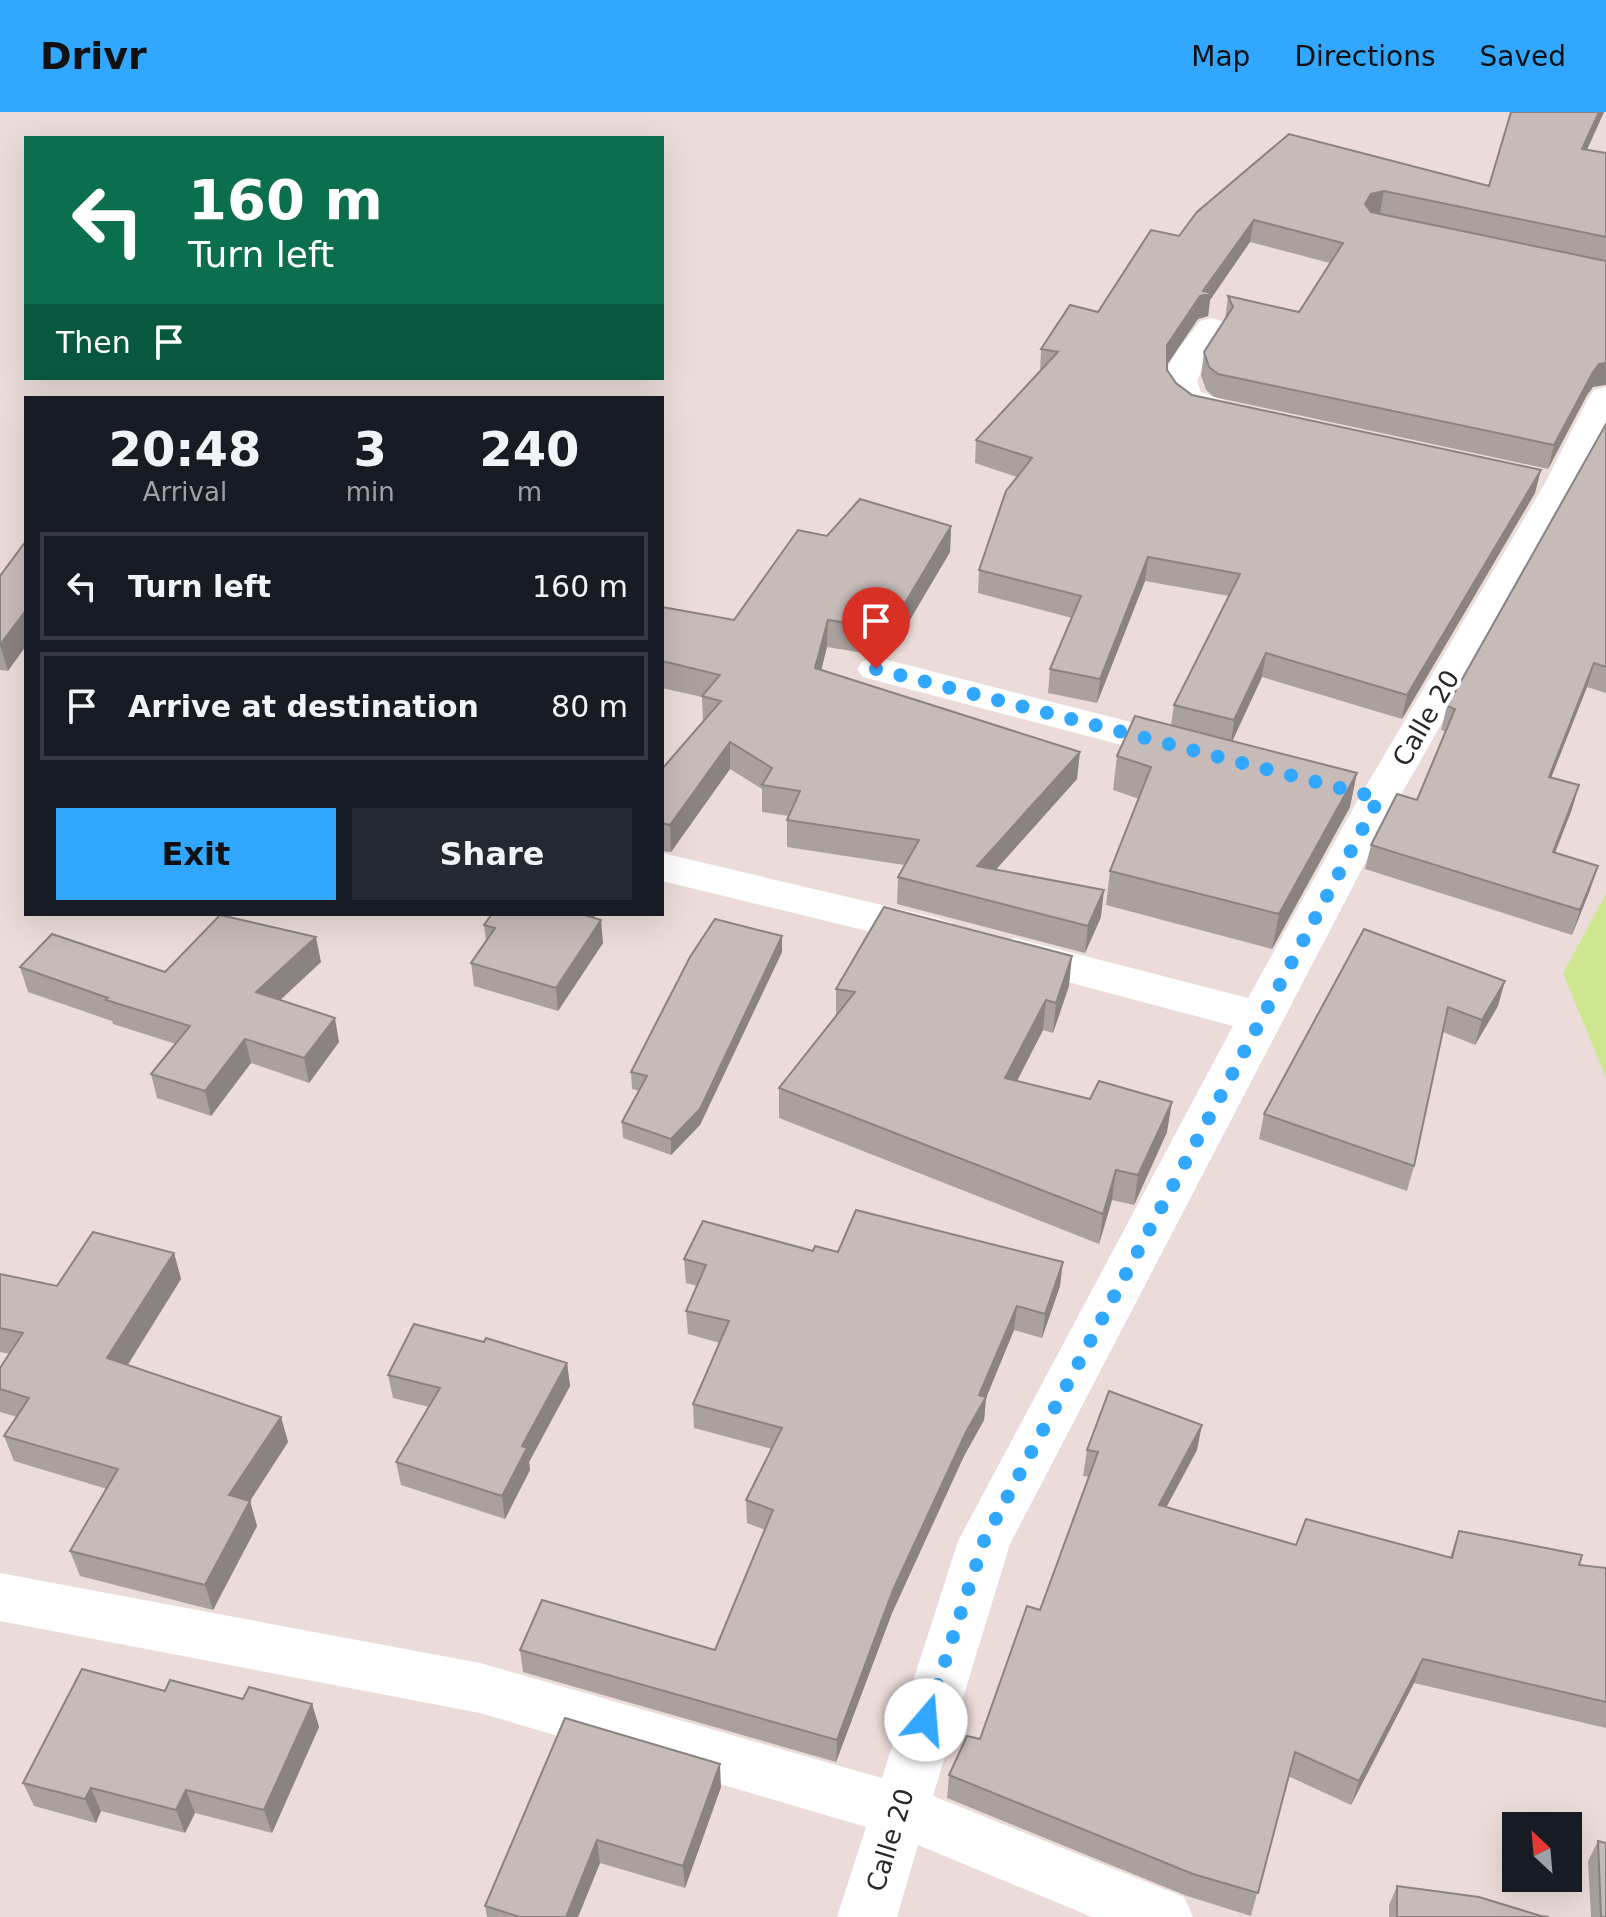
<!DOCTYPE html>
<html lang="en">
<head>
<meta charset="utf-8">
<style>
  :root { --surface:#171b24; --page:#242831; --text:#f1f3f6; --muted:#9ea1a6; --line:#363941; --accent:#32a7ff }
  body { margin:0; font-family:"DejaVu Sans",sans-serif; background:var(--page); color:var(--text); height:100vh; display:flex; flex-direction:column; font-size:30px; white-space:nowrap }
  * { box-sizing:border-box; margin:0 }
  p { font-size:26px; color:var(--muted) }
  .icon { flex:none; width:44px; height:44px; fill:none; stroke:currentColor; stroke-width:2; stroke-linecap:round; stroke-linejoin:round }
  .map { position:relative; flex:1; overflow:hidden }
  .side { position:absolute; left:24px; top:284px; width:640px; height:520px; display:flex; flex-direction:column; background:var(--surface); border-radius:0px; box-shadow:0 8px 32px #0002 }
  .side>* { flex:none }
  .hud { position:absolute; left:24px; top:24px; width:640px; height:244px; border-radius:0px; box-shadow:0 8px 32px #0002; background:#0b6e4f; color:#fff; overflow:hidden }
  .needle { width:52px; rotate:334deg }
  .buttons { position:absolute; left:1502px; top:1700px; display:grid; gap:16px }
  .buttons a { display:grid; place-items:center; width:80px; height:80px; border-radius:0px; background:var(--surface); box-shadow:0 8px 32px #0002; font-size:40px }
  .pin { position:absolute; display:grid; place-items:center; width:68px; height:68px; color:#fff; margin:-82px -34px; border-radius:50% 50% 50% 0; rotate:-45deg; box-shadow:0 0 8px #0007 }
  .pin .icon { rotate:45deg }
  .me { position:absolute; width:88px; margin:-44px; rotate:18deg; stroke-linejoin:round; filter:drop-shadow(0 0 6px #0008) }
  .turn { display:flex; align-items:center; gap:28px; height:168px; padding:0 32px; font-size:36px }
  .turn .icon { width:104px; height:104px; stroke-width:2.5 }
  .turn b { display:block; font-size:56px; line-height:68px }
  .then { display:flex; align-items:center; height:76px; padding:0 32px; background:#0003; gap:16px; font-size:30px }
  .eta { display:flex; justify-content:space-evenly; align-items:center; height:136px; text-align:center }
  .eta b { font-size:48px; font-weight:600; line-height:56px }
  .cta { display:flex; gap:16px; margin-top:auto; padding:16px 32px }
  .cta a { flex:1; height:92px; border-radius:0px; background:var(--accent); color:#111; font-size:32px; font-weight:600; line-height:92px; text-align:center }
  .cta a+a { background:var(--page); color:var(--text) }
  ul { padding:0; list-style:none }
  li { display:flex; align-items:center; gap:24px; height:108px; margin:0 16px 12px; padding:0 16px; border:4px solid var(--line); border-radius:0px }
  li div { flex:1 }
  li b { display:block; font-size:30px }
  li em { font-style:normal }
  header { display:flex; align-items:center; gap:48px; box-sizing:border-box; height:112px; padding:0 40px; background:var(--accent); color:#111 }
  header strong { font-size:38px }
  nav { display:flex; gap:44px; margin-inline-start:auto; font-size:28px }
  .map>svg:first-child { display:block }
  .green { fill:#cfe691 }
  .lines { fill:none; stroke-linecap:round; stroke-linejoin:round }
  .minor { fill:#fff; fill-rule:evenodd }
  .wall { fill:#aaa19e }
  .shaded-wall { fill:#8b8381 }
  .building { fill:#c6bbb8; stroke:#8b8381; stroke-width:2 }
  .route { stroke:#32a7ff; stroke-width:14; stroke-dasharray:0 25.2 }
  .labels { text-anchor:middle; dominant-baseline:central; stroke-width:8; stroke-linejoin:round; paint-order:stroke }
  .street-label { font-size:26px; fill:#282828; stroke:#fff }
</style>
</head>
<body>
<header>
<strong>Drivr</strong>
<nav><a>Map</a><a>Directions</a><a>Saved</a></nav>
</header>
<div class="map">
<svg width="1606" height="1805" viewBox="0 0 1606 1805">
  <rect width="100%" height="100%" fill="#ecdcd9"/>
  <path class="green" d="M1606 782V966L1563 861Z"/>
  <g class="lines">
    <path class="minor" d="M1211 206 1222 209 1227 216 1207 246 1197 269 1201 280 1238 294 1243 301 1238 308C1215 314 1161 300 1164 268 1167 247 1188 226 1200 209Z
      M1606 275V318L1578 373 1399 686 1010 1432 933 1684 1184 1785 1193 1805H1092L918 1733 897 1805H837L866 1715 480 1601 0 1509V1461L480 1551 882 1666 958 1429 1233 914 1000 852 994 841 1000 830 1015 826 1248 886 1359 686 1544 373 1589 285 1594 278Z
      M876 545 1197 627 1203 636 1197 645 1183 649 863 565 857 557 863 549Z
      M662 741 937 806 952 811 958 821 952 831 937 836 662 769Z"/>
  </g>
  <path class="wall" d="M1511 0H1604L1587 38 1606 41V149L1593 275 1587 283 1548 357 1214 285 1206 278 1201 263 1204 240 1225 208 1228 184 1299 200 1330 151 1250 130 1210 188 1208 204 1198 207 1167 252V258L1176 271 1192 283 1535 381 1402 607 1262 565 1232 629 1350 695 1272 837 1106 793 1110 759 1139 687 1113 678 1117 644 1171 613 1174 593 1229 484 1145 469 1097 591 1048 581 1050 557 1072 506 978 481 979 458 1017 365 975 351 976 328 1040 260 1041 237 1098 200 1289 22 1489 74Z
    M1606 312V581L1587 575 1551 665 1579 673 1572 697 1555 741 1590 778 1572 823 1365 757 1371 733 1417 688 1446 620 1441 618 1447 594Z
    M951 414 950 440 888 545 827 535 821 558 1077 667 996 757 1101 805 1085 841 897 792 898 765 904 753 787 735V708L789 704 762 700V677L730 657 671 740 662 739V657L703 609 702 585 662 576V495L734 508Z
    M0 464 8 559 0 558Z
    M492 802H596L593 806 603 831 558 899 474 874 471 851 486 829 484 813Z
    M1364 817 1498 894 1475 933 1443 920 1414 1054 1407 1079 1259 1027 1264 1002Z
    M782 824V840L700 1013 671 1043 623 1026 622 1010 639 979 632 977 631 960Z
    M321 850 280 888 339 930 309 971 251 951 211 1004 157 986 151 962 176 932 113 912 112 909 28 880 20 855 165 860Z
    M1069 874 1053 921 1043 918 1017 969 1090 987 1167 1020 1134 1093 1112 1088 1099 1132 779 1006V976L836 904V877Z
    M813 1139 838 1140 1060 1174 1042 1226 1014 1218 986 1286 984 1308 964 1344 892 1501 836 1650 523 1560 520 1538H715L765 1418 747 1411 746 1388 772 1337 694 1316 693 1292 720 1231 688 1222 686 1199 697 1174 686 1171 684 1147Z
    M174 1141 181 1167 128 1253 281 1305 288 1330 250 1389 257 1414 213 1498 80 1464 70 1439 107 1377 14 1349 4 1324 17 1305 0 1300V1256L10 1242 0 1240V1162L57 1174Z
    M567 1251 570 1274 529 1350 530 1358 505 1407 401 1373 396 1350 429 1295 393 1286 388 1263Z
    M1087 1338H1197L1166 1396 1296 1433 1450 1445 1459 1419 1579 1453 1606 1456V1616L1414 1571 1351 1693 1288 1664 1251 1804 1187 1784 947 1686 949 1663 980 1627 1040 1498 1089 1365 1083 1364Z
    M165 1579 243 1587 312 1592 319 1615 272 1721 195 1701 185 1721 101 1699 96 1711 34 1694 23 1671Z
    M565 1606 721 1675 685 1776 600 1751 578 1805H487L485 1794Z
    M1598 1729 1606 1805H1591L1588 1749Z
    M1397 1774 1541 1804 1549 1805H1389V1793Z"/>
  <path class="shaded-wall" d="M1599 0H1604L1577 59 1582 37Z
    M1384 79 1380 101 1362 115 1365 92 1371 82Z
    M1254 108 1250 130 1210 188 1208 204 1198 207 1165 256 1167 233Z
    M1606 251V273L1593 275 1587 283 1548 357 1554 333 1593 260 1599 252Z
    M1541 358 1535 381 1402 607 1407 583Z
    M951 414 950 440 888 545 889 518Z
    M1148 445 1145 469 1097 591 1100 567Z
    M26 498V534L8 559 0 533Z
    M828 508 827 535 815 583V556Z
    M1266 541 1262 565 1231 632 1234 608Z
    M1594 551 1587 575 1542 689 1549 665Z
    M730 630V657L671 740 670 713Z
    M1080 640 1077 667 975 781 977 754Z
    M1357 661 1350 695 1272 837 1279 802Z
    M1579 673 1572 697 1546 764 1553 740Z
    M1598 754 1590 778 1572 823 1580 798Z
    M1104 778 1101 805 1085 841 1088 814Z
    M581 802H596L583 825Z
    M601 808 603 831 558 899 556 876Z
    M782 824V840L700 1013 671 1043V1027Z
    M316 825 321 850 262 905 256 880Z
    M1072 844 1069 874 1053 921 1056 891Z
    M1505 869 1498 894 1475 933 1482 908Z
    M1046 888 1043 918 1003 996 1005 966Z
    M335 906 339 930 309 971 304 946Z
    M245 927 251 951 211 1004 205 979Z
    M1172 990 1167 1020 1134 1093 1138 1063Z
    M1116 1058 1112 1088 1099 1132 1103 1102Z
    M174 1141 181 1167 116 1271 107 1246Z
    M1063 1150 1060 1174 1042 1226 1045 1202Z
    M1017 1194 1014 1218 986 1286 984 1308 964 1344 892 1501 836 1650 837 1628 893 1478Z
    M567 1251 570 1274 529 1350 530 1358 505 1407 502 1384 522 1334Z
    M281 1305 288 1330 250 1389 257 1414 213 1498 205 1473 229 1383Z
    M1202 1313 1197 1338 1154 1418 1159 1393Z
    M1423 1547 1414 1571 1351 1693 1359 1669Z
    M312 1592 319 1615 272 1721 264 1698Z
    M720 1652 721 1675 685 1776 683 1754Z
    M91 1676 101 1699 96 1711 85 1687Z
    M186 1678 195 1701 185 1721 176 1698Z
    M597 1728 600 1751 578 1805H566Z"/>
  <path class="building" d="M1511 0H1599L1582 37 1606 41V125L1384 79 1371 82 1365 92 1371 100 1606 149V251L1599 252 1593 260 1554 333 1218 262 1209 255 1204 240 1233 195 1228 184 1299 200 1343 131 1254 108 1203 179 1211 181 1200 184 1167 233V258L1176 271 1192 283 1541 358 1407 583 1266 541 1234 608 1174 593 1240 462 1148 445 1100 567 1050 557 1081 484 979 458 1006 379 1032 346 976 328 1058 240 1041 237 1070 193 1098 200 1151 118 1179 124 1197 100 1289 22 1489 74Z
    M1606 312V555L1594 551 1549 665 1579 673 1553 740 1598 754 1580 798 1371 733 1397 682 1417 688 1455 597 1447 594Z
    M860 387 951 414 889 518 828 508 815 556 1080 640 977 754 1104 778 1088 814 898 765 919 728 787 708 800 679 762 673 772 656 730 630 670 713 662 711V657L721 589 702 584 720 563 662 549V495L734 508 798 418 827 424Z
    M26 429V498L0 533V464Z
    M1135 604 1357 661 1279 802 1110 759 1151 655 1117 644Z
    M884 795 1072 844 1056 891 1046 888 1005 966 1090 987 1099 969 1172 990 1138 1063 1116 1058 1103 1102 779 976 855 880 836 877Z
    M492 802H581L601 808 556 876 471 851 495 816 484 813Z
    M220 803 316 825 256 880 335 906 304 946 245 927 205 979 151 962 190 914 106 888 108 886 20 855 52 822 165 860Z
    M715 807 782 824 700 997 671 1027 622 1010 647 964 631 960 690 845Z
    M1364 817 1505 869 1482 908 1448 895 1414 1054 1264 1002Z
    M856 1098 1063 1150 1045 1202 1017 1194 979 1283 986 1285 966 1320 893 1478 837 1628 520 1538 542 1488 715 1538 773 1398 746 1388 782 1316 693 1292 729 1209 686 1199 706 1153 684 1147 703 1109 813 1139 815 1134 838 1140Z
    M93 1120 174 1141 107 1246 281 1305 229 1383 250 1389 205 1473 70 1439 118 1357 4 1324 29 1286 0 1277V1256L23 1221 0 1216V1162L57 1174Z
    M414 1212 484 1230 486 1226 567 1251 522 1334 527 1336 502 1384 396 1350 440 1276 388 1263Z
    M1109 1279 1202 1313 1159 1393 1296 1433 1306 1407 1452 1446 1459 1419 1582 1443 1579 1453 1606 1456V1590L1423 1547 1359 1669 1295 1640 1258 1781 1193 1762 949 1663 967 1624 980 1627 1027 1494 1040 1498 1098 1340 1087 1338Z
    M82 1557 165 1579 170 1568 243 1587 249 1575 312 1592 264 1698 186 1678 176 1698 91 1676 85 1687 23 1671Z
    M565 1606 720 1652 683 1754 597 1728 566 1805H520L485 1794Z
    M1598 1729 1606 1731V1805H1601Z
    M1397 1774 1479 1785 1541 1804 1549 1805H1397Z"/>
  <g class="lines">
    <path class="route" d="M876 557 1379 686 984 1429 926 1608"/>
  </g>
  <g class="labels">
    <g class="street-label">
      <text transform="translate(1426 606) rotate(-60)">Calle 20</text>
      <text transform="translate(890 1728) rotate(-73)">Calle 20</text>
    </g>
  </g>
</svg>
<div class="buttons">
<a><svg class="needle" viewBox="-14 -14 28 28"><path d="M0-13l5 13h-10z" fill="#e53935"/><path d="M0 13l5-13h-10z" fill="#9ea1a6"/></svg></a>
</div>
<div class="pin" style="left:876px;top:557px;background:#d93025"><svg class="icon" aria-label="arrive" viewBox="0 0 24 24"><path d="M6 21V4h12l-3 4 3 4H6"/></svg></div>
<svg class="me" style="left:926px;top:1608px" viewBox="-20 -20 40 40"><circle r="19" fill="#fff"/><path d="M0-13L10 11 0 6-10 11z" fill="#32a7ff"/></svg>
<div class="hud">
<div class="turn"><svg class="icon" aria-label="left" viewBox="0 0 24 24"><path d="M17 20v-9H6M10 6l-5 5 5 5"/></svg><div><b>160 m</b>Turn left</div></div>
<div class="then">Then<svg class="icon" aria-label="arrive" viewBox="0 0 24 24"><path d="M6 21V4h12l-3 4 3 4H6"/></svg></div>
</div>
<section class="side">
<div class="eta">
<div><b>20:48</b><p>Arrival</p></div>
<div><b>3</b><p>min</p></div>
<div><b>240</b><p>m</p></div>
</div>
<ul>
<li><svg class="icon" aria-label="left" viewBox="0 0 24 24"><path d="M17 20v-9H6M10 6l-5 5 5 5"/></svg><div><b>Turn left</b></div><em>160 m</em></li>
<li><svg class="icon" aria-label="arrive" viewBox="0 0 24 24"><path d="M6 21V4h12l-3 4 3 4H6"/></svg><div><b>Arrive at destination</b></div><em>80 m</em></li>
</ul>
<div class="cta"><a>Exit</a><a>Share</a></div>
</section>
</div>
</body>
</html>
